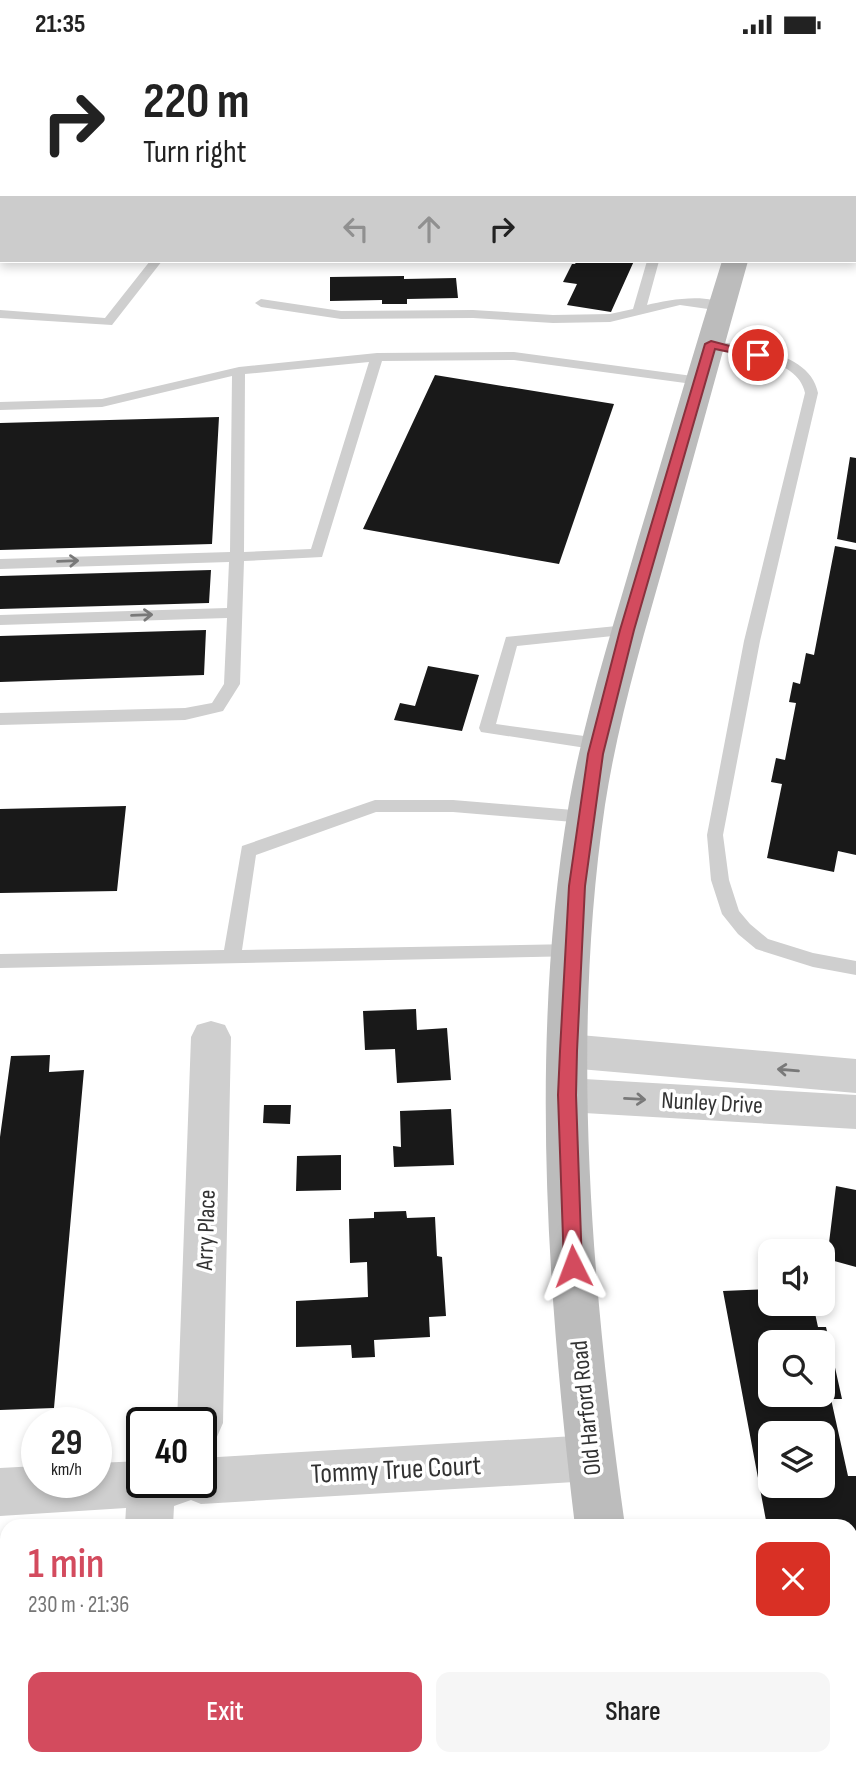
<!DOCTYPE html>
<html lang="en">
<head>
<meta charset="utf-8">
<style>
  :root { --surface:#fff; --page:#f6f6f6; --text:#222; --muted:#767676; --accent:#d34b5e }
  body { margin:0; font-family:"Sofia Sans Condensed",sans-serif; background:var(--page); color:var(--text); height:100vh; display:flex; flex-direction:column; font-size:26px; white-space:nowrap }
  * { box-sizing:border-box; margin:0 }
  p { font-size:23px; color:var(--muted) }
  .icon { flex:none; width:38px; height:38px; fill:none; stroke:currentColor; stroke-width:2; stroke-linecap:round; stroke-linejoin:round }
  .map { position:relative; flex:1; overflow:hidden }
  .drawer { position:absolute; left:0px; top:1470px; width:858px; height:247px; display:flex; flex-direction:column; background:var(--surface); border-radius:21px 21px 0 0; box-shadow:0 4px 10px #0003 }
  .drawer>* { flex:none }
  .hud { position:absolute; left:0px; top:0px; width:858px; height:214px; box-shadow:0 4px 10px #0003; background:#fff; color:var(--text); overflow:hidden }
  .controls { position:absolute; left:758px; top:1190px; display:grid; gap:14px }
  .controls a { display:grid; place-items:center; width:77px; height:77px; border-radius:14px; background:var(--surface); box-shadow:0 4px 10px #0003; font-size:35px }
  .speed { position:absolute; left:21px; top:1358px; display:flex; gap:14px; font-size:35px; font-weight:700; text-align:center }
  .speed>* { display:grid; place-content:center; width:91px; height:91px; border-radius:50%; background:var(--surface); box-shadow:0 4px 10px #0003; line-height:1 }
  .speed small { font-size:18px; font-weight:400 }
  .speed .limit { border:4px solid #111; border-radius:10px; background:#fff; color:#111 }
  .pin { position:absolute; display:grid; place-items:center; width:60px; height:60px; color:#fff; margin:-30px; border:4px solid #fff; border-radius:50%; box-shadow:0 2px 7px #0007 }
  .me { position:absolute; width:77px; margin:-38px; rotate:357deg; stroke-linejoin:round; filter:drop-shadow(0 0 5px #0008) }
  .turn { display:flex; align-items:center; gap:24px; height:147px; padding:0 28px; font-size:32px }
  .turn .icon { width:91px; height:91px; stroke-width:2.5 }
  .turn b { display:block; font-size:49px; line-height:60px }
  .lanes { display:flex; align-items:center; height:66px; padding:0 28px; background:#0003; justify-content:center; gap:35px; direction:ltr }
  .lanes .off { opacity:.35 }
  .round { display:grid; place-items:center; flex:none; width:74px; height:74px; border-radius:14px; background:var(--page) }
  .head { display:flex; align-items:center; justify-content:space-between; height:119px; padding:0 28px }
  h1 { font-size:42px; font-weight:600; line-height:52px; color:var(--accent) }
  .button { display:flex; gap:14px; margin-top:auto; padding:14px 28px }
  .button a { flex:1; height:80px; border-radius:14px; background:var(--accent); color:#fff; font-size:28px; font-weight:600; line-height:80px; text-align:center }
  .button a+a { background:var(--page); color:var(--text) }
  .status { display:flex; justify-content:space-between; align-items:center; height:49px; padding:0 35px; background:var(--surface); direction:ltr }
  .status svg { height:19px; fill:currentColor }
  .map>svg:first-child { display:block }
  .building { fill:#191919; fill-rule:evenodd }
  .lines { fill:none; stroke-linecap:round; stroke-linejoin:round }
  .lane { fill:#cfcfcf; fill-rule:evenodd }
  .street { fill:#cfcfcf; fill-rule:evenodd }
  .secondary { fill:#bcbcbc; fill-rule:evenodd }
  .oneway { stroke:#797979 }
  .route { fill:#d34b5e; stroke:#89313d; stroke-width:2 }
  .labels { text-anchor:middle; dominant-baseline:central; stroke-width:7; stroke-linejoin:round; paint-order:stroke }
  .street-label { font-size:24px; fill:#323232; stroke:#fff }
  .near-street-label { font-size:28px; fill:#323232; stroke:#fff }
</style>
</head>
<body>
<div class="status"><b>21:35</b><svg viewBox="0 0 49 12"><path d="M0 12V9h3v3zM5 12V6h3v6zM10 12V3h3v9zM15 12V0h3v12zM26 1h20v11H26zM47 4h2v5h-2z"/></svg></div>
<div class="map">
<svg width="856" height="1716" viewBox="0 0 856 1716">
  <rect width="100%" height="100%" fill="#fff"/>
  <path class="building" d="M577 212H634L611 263 567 256 577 235 563 233 572 215H575Z
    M404 227V230L456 229 458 249 407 250V255H382V251L330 252V228Z
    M435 326 614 355 559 515 363 480Z
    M219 368 212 495 0 501V374Z
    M850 408 856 409V494L837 490Z
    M835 497 856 501V806L838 802 834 823 767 809 782 735 771 733 776 709 785 711 796 654 789 653 793 633 800 635 806 604 814 606Z
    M211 521 209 554 0 560V527Z
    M206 581 204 626 0 633V587Z
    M428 617 479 626 462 682 394 671 400 654 415 657Z
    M126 757 117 842 0 844V760Z
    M416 960 417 981 447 979 451 1031 397 1034 395 1000 365 1001 363 962Z
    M50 1006 49 1023 84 1021 54 1359 0 1361V1088L11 1007Z
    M264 1056H291L290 1075 263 1074Z
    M451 1060 454 1116 394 1118 393 1097 401 1098 400 1062Z
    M341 1106V1141L296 1142 297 1107Z
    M836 1137 856 1141V1218L827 1210Z
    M406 1162 407 1169 435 1168 437 1207 442 1208 446 1267 429 1268 430 1288 374 1291 375 1308 352 1309 351 1296 296 1298V1252L368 1248 367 1213 350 1214 349 1170 374 1169V1163Z
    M770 1240V1255H813L818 1278H826L842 1350H831L848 1427H856V1661L850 1655V1477H767L723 1242ZM770 1293H822V1346H770ZM770 1384H822V1437H770Z
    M7 1619V1710H49V1716H0V1620Z
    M277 1710H355V1716H277Z"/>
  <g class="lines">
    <path class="lane" d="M623 0H633V2H623Z
      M711 0H721L710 2Z
      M0 50H2V56H0Z
      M150 212H162L112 276 0 269V261L105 269Z
      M647 212H659L647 256C669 251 709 243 728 258L722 262 680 256 610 273 553 274 473 269 341 270 261 258 255 254 261 250 341 262 473 261 553 266 610 265 633 260Z
      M711 291C745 298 810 302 818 344L760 592 723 786 729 831 739 862 750 875 768 890 813 904 856 912V926L813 918 756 900 738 885 722 865 711 831 707 786 744 592 805 344C798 308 736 305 706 298L705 295Z
      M514 303 700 328 707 332 700 336 514 311 382 312 322 508 244 512 240 635 223 662 185 671 0 676V664L185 659 212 654 224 635 227 569 0 576V566L227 559 229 513 0 520V510L230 503 232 327 102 358 0 361V353L102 350 239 318 377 304ZM369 313 311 500 244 503 245 325Z
      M627 576 632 577 635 581 632 585 517 597 496 675 599 689 607 695 605 699 599 701 481 683 479 679 506 588Z
      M375 751H453L585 762 593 768 585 774 453 763H376L256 806 242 901 573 895 579 897 582 902 579 907 0 919V905L224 901 242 797Z
      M789 1710H817L819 1716H791Z"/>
    <path class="street" d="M211 972 225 976 231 988 223 1374 216 1390 201 1396V1374H177L191 988 197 976Z
      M568 985 856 1010V1044L568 1019 554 1014 548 1002 554 990Z
      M567 1029 856 1046V1080L567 1063 553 1058 547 1046 553 1034Z
      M591 1386 607 1393 614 1409 607 1425 591 1432 201 1455 191 1451 174 1457 173 1477H125L126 1459 0 1467V1419L37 1417V1433H96V1414L142 1412V1433H201V1409Z
      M110 1710H162L161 1716H109Z"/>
    <path class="secondary" d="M789 0H811L788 2Z
      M0 10H2V24H0Z
      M722 212H748C720 312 693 411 665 511 642 592 618 672 605 756 570 993 592 1241 625 1477H575C547 1243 529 988 569 754 585 664 613 578 638 491 666 398 693 304 722 212Z
      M612 1710H666L667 1716H613Z"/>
  </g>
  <defs><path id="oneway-shaft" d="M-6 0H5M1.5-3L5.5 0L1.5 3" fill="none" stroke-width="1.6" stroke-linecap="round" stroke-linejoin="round" transform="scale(1.75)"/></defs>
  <g class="oneway">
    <use href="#oneway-shaft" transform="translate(68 512) rotate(-2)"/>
    <use href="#oneway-shaft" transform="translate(142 566) rotate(-2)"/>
    <use href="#oneway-shaft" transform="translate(788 1021) rotate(-175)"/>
    <use href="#oneway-shaft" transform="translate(635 1050) rotate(3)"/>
  </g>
  <path class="route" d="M711 292 764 306 758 309 715 300 634 581 603 705 585 837 577 1002 576 1046 582 1217 580 1223 573 1226 566 1223 564 1217 558 1046 560 1002 569 837 588 705 620 581 705 295Z"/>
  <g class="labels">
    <g class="street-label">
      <text transform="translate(712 1054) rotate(3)">Nunley Drive</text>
      <text transform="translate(206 1181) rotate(-88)">Arry Place</text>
      <text transform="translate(586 1359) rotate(-96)">Old Harford Road</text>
    </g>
    <g class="near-street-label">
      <text transform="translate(396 1421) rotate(-3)">Tommy True Court</text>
    </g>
  </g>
</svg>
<div class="controls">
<a><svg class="icon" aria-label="sound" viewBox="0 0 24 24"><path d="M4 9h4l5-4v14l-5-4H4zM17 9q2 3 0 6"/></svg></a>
<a><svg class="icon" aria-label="search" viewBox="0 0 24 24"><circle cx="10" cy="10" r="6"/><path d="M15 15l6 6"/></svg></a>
<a><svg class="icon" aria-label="layers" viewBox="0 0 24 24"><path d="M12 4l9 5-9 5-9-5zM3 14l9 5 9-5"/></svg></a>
</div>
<div class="speed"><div>29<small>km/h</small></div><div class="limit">40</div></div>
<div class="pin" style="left:758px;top:306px;background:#d93025"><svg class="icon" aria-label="arrive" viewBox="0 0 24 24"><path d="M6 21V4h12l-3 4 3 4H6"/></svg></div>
<svg class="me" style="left:573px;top:1217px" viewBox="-20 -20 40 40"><path d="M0-17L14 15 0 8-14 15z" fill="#d34b5e" stroke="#fff" stroke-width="4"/></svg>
<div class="hud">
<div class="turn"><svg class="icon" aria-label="right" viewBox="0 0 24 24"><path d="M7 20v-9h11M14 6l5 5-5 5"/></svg><div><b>220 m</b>Turn right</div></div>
<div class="lanes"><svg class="icon off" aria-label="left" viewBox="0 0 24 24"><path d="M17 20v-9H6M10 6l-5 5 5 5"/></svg><svg class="icon off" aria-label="ahead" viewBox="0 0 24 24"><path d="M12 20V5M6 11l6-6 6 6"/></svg><svg class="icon" aria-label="right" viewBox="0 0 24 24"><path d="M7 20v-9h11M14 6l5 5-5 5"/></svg></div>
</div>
<section class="drawer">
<div class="head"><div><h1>1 min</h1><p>230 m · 21:36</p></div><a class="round" style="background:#d93025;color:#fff"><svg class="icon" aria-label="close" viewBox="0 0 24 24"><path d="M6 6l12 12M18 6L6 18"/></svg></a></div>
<div class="button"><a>Exit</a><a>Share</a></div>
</section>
</div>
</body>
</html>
